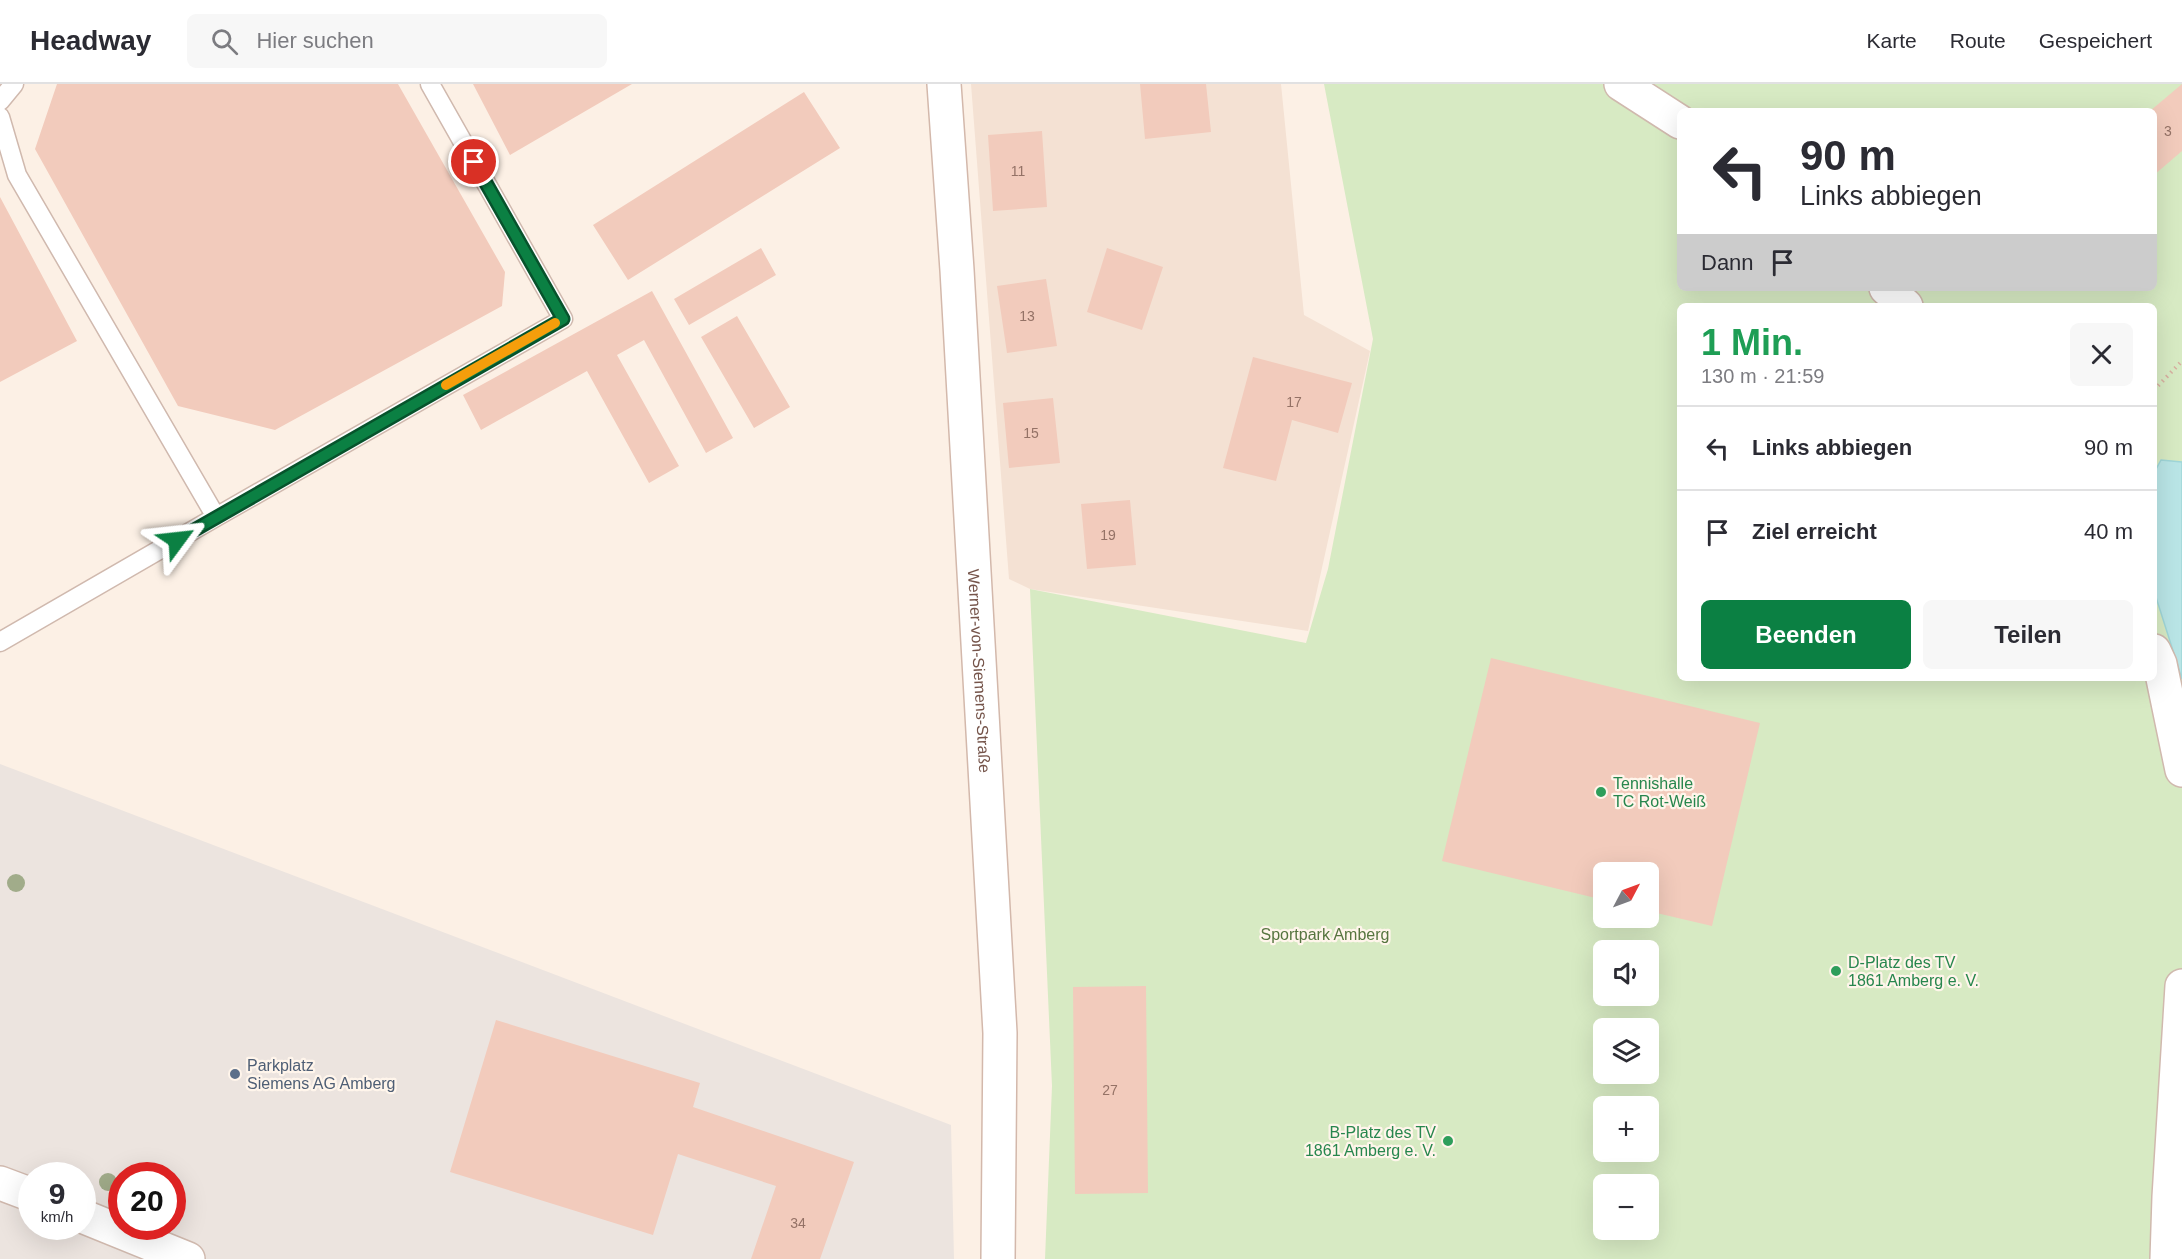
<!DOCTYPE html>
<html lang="de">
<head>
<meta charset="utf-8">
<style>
  :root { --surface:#fff; --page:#f7f7f7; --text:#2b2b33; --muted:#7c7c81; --line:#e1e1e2; --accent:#0b8043 }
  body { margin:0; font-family:Arial,sans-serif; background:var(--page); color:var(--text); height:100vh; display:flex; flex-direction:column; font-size:22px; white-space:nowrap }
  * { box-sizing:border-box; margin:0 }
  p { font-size:20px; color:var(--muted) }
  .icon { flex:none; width:33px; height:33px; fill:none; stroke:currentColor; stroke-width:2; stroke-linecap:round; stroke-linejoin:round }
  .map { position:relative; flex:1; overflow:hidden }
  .panel { position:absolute; left:1677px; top:219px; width:480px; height:378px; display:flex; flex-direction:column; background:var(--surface); border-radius:9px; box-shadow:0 6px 24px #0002 }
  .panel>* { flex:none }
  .top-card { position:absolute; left:1677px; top:24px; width:480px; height:183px; border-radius:9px; box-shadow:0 6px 24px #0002; background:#fff; color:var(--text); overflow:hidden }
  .needle { width:39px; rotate:49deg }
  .tools { position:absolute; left:1593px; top:778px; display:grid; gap:12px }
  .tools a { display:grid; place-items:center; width:66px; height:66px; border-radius:9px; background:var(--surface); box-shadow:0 6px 24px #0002; font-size:30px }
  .speed { position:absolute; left:18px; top:1078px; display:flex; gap:12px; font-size:30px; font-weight:700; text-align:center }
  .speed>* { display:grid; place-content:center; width:78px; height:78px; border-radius:50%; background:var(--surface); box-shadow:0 6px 24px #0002; line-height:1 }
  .speed small { font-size:15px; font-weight:400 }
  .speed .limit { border:9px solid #d22; background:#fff; color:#111 }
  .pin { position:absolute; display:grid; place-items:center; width:51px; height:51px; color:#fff; margin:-26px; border:3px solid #fff; border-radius:50%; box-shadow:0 2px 6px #0007 }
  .me { position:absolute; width:66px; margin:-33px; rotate:60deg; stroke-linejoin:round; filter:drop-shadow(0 0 4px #0008) }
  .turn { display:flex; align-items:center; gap:21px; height:126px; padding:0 24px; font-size:27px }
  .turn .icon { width:78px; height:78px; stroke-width:2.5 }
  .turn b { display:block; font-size:42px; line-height:51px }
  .then { display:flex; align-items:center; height:57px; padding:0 24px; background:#0003; gap:12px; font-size:22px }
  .round { display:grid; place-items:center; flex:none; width:63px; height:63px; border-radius:9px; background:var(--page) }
  .summary { display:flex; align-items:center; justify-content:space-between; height:102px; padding:0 24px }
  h1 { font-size:36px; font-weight:700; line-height:45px; color:#1e9e55 }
  .button { display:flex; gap:12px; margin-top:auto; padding:12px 24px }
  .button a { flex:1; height:69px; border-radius:9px; background:var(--accent); color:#fff; font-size:24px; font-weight:700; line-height:69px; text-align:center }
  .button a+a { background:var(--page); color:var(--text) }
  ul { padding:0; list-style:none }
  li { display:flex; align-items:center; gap:18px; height:84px; padding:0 24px; border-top:2px solid var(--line) }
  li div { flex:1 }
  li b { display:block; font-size:22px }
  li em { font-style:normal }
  header { display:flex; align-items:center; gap:36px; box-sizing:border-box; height:84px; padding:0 30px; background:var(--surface); border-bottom:2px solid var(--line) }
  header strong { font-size:28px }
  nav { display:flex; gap:33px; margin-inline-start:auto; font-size:21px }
  .search { width:420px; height:54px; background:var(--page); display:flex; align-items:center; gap:15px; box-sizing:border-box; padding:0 21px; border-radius:9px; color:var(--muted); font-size:22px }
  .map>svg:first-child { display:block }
  .residential { fill:#f4e1d3 }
  .industrial { fill:#ece4df; fill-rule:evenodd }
  .green { fill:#d7eac3; fill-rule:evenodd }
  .water { fill:#b9e5e6; stroke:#9fd6d8; stroke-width:1.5 }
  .building { fill:#f2cbbc }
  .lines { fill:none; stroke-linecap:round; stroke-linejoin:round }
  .service-casing { stroke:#d0b9ae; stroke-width:21 }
  .minor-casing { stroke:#d0b9ae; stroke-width:36 }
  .secondary-casing { stroke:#d3b8ab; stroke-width:36 }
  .path { stroke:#d7ae9f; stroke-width:4; stroke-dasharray:1.5 4.5; stroke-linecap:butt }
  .service { stroke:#fff; stroke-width:18 }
  .minor { stroke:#fff; stroke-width:33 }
  .secondary { stroke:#fff; stroke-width:33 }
  .tree { fill:#a1ac8a }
  .route-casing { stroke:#07532c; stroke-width:15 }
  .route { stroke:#0b8043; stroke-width:10 }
  .slow { stroke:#f59e0b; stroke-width:10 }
  .leisure-dot { fill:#2e9e5b; stroke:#fff5eb; stroke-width:2 }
  .service-dot { fill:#5c6f8a; stroke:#fff5eb; stroke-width:2 }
  .labels { text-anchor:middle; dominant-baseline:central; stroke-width:4.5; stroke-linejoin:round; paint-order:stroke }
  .number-label { font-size:14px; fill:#947266 }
  .street-label { font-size:16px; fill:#75544a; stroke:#fff5eb }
  .leisure-label { font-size:16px; fill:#27864d; stroke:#fff5eb; text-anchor:start }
  .park-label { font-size:16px; fill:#56753f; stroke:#fff5eb }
  .service-label { font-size:16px; fill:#4e5e75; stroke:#fff5eb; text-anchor:start }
</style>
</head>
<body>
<header>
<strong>Headway</strong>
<div class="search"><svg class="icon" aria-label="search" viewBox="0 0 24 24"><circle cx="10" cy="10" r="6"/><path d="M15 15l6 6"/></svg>Hier suchen</div>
<nav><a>Karte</a><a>Route</a><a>Gespeichert</a></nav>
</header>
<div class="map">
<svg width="2182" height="1175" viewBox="0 0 2182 1175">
  <rect width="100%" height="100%" fill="#fcf0e5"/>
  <path class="residential" d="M971 0H1281L1304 231 1370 267 1308 547 1030 505 1009 495Z"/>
  <path class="industrial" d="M0 680 951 1041 954 1175H0ZM32 1092H82V1143H32ZM122 1092H172V1143H122Z"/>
  <path class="green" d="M1324 0H2182V1175H1045L1052 1002 1030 505 1306 559 1328 485 1373 255ZM1680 27H2154V204H1680ZM1680 222H2154V594H1680ZM1604 789H1648V834H1604ZM1604 867H1648V912H1604ZM1604 945H1648V990H1604ZM1604 1023H1648V1068H1604ZM1604 1101H1648V1146H1604Z"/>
  <path class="water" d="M2161 376 2182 378V595L2154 507V389Z"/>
  <path class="building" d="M57 0H398L505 188 502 222 275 346 178 322 35 65Z
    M473 0H632L510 71Z
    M1140 0H1206L1211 48 1145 55Z
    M2182 0V67L2154 91V27H2150Z
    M804 8 840 64 628 196 593 141Z
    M1042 47 1047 123 993 127 988 51Z
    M0 113 77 257 0 298Z
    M761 164 776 191 689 241 674 215Z
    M1107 164 1163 183 1142 246 1087 228Z
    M1046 195 1057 262 1007 269 997 202Z
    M652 207 733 354 706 369 644 256 617 271 679 382 649 399 587 287 481 346 463 311Z
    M737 232 790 323 754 344 701 253Z
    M1253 273 1352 299 1338 349 1292 336 1276 397 1223 384Z
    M1053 314 1060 379 1009 384 1003 319Z
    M1130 416 1136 481 1087 485 1081 420Z
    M1491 574 1760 639 1712 842 1648 827V789H1604V816L1442 777Z
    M1146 902 1148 1109 1075 1110 1073 903Z
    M496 936 700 999 693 1023 854 1078 820 1175H751L776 1102 678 1070 653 1151 450 1088Z"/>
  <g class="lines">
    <g class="service-casing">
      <path id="service" d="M0 17 14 0
        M0 33 17 91 216 433 0 558
        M216 433 563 235 430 0"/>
    </g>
    <g class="minor-casing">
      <path id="minor" d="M1621 0 1680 38
        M1886 204 1906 222
        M2154 567 2160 580 2182 686
        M0 1099 32 1111
        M82 1132 188 1175
        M2167 1175 2169 1113 2182 902"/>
    </g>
    <g class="secondary-casing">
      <g id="secondary">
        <path id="s1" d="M944 0 957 186 1000 949 998 1175"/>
      </g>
    </g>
    <path class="path" d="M2154 306 2182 277"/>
    <use href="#service" class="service"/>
    <use href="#minor" class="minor"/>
    <use href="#secondary" class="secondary"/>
  </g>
  <g class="tree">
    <circle cx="16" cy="799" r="9"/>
    <circle cx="108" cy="1098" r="9"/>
  </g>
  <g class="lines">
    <g class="route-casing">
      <path id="route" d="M177 456 563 235 474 78"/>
    </g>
    <use href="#route" class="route"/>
    <path class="slow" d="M446 301 555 239"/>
  </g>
  <g class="leisure-dot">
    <circle cx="1601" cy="708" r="6"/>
    <circle cx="1836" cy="887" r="6"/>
    <circle cx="1448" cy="1057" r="6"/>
  </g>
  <circle class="service-dot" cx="235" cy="990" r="6"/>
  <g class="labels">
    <g class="number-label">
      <text x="2168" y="47">3</text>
      <text x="1018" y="87">11</text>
      <text x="1027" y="232">13</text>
      <text x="1294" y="318">17</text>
      <text x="1031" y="349">15</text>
      <text x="1108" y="451">19</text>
      <text x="1110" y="1006">27</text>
      <text x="798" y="1139">34</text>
    </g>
    <g class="street-label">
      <text stroke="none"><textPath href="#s1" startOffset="588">Werner-von-Siemens-Straße</textPath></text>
    </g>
    <g class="leisure-label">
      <text x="1613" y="699">Tennishalle<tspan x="1613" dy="18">TC Rot-Weiß</tspan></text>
      <text x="1848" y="878">D-Platz des TV<tspan x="1848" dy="18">1861 Amberg e. V.</tspan></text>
      <text x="1436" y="1048" text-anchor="end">B-Platz des TV<tspan x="1436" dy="18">1861 Amberg e. V.</tspan></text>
    </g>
    <g class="park-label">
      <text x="1325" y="850">Sportpark Amberg</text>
    </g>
    <g class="service-label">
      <text x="247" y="981">Parkplatz<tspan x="247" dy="18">Siemens AG Amberg</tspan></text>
    </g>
  </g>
</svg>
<div class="tools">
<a><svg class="needle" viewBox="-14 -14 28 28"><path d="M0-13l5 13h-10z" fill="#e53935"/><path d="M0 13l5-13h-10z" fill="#7c7c81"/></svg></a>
<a><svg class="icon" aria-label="sound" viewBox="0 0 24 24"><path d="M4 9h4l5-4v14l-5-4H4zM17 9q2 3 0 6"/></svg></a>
<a><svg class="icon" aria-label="layers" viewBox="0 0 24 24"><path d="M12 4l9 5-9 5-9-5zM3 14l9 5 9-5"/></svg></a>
<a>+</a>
<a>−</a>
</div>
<div class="speed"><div>9<small>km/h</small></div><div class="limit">20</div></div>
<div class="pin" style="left:474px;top:78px;background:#d93025"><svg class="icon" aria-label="arrive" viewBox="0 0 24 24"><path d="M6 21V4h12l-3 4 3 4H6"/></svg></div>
<svg class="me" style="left:177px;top:456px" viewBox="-20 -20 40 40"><path d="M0-17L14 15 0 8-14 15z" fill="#0b8043" stroke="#fff" stroke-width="4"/></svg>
<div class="top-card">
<div class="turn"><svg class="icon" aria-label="left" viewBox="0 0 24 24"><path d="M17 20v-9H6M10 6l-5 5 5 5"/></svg><div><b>90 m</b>Links abbiegen</div></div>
<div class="then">Dann<svg class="icon" aria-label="arrive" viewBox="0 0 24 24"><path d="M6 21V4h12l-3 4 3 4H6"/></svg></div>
</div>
<section class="panel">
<div class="summary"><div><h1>1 Min.</h1><p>130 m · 21:59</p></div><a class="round"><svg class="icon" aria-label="close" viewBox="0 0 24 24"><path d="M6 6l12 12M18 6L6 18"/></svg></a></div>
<ul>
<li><svg class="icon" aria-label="left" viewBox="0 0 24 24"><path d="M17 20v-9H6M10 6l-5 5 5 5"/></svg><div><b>Links abbiegen</b></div><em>90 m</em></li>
<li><svg class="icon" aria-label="arrive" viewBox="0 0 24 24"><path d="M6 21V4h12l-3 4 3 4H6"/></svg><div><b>Ziel erreicht</b></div><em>40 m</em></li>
</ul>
<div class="button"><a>Beenden</a><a>Teilen</a></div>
</section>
</div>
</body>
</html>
